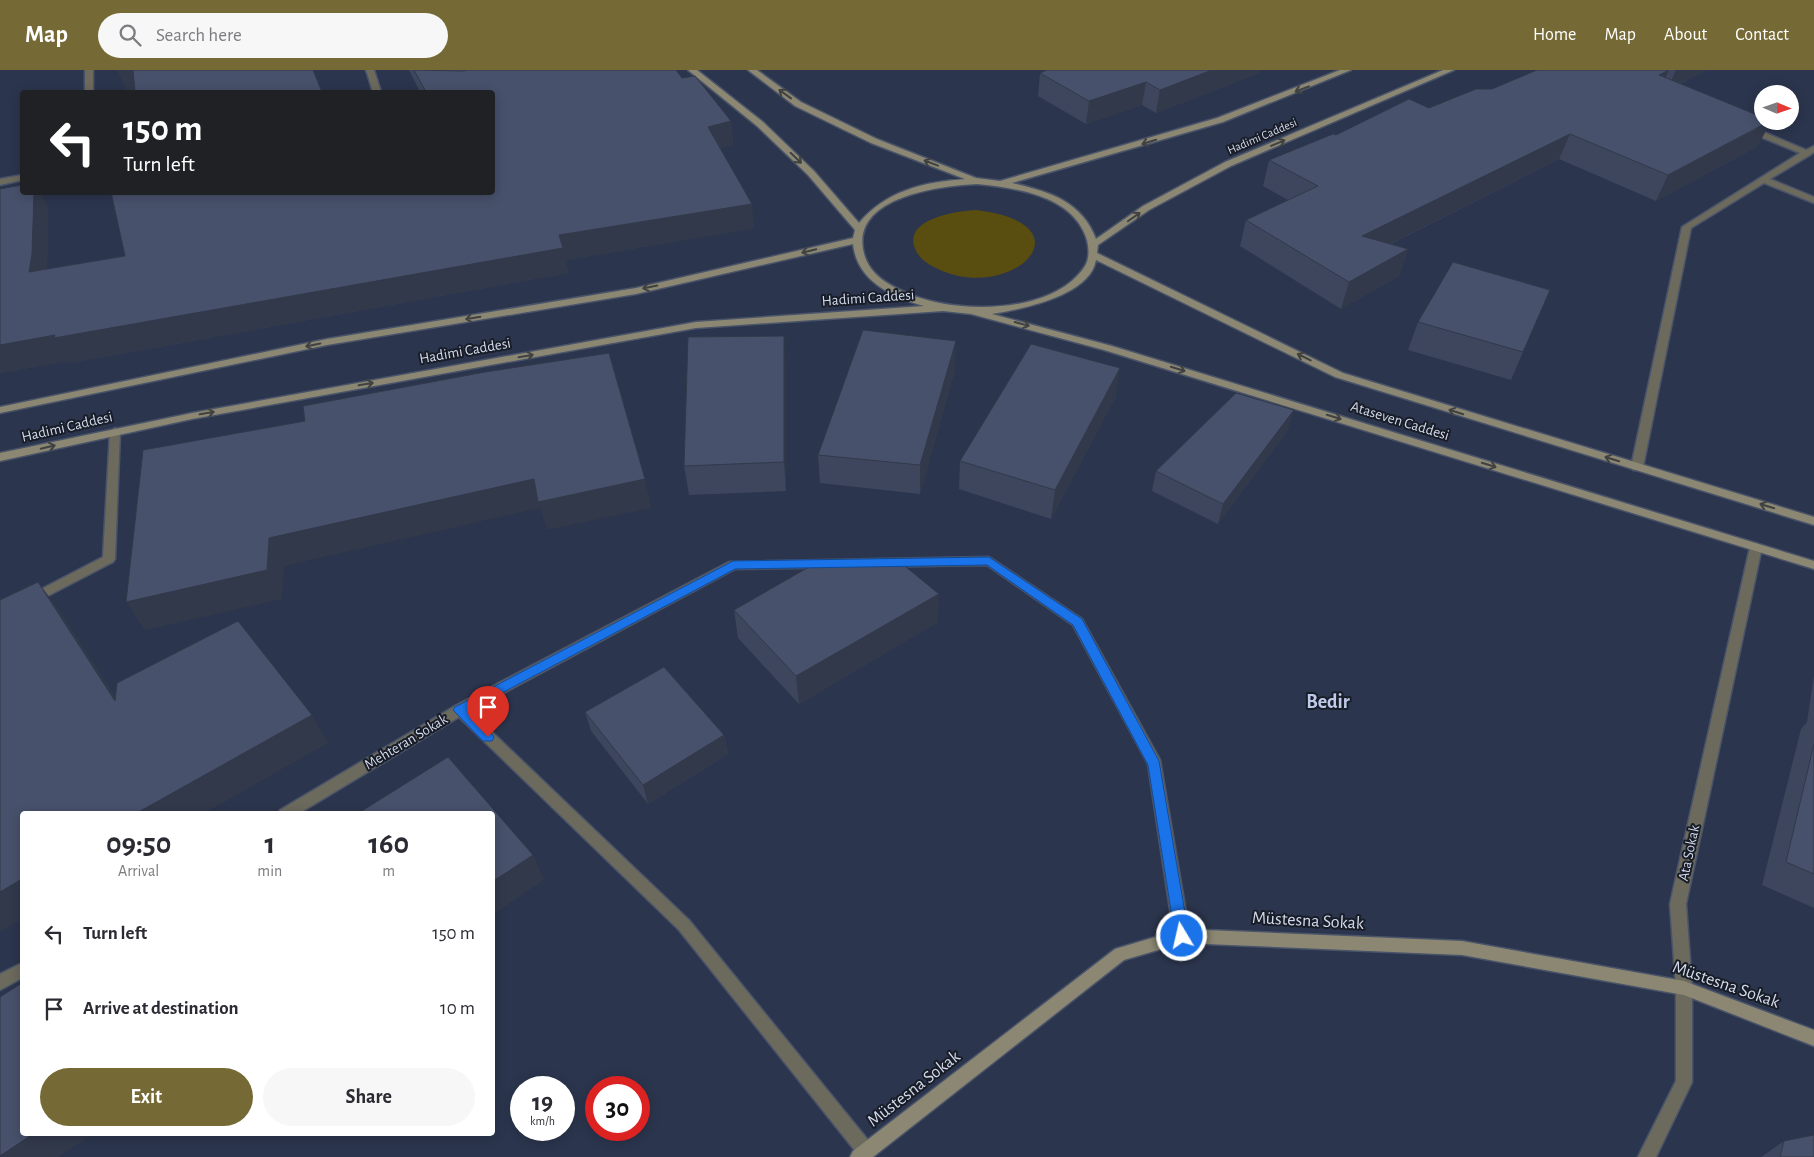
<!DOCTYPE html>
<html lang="en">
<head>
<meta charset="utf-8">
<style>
  :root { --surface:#fff; --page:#f7f7f7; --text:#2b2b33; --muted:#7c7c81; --accent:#756a35 }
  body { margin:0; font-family:"Alegreya Sans",sans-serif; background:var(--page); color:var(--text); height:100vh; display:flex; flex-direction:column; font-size:19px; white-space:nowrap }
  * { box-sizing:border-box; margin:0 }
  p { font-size:16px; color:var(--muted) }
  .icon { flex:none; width:28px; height:28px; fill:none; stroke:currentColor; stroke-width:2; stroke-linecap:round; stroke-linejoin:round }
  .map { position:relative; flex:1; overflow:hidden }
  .drawer { position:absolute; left:20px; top:741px; width:475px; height:325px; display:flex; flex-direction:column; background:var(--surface); border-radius:5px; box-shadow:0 2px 12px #0003 }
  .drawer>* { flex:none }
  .hud { position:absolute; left:20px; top:20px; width:475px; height:105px; border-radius:5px; box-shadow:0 2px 12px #0003; background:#202124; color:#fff; overflow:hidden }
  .needle { width:32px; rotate:92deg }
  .buttons { position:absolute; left:1754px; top:15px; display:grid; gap:10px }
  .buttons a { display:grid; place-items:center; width:45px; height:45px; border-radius:50%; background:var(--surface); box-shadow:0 2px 12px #0003; font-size:25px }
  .speed { position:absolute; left:510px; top:1006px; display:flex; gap:10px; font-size:25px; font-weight:700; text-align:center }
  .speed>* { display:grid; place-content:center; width:65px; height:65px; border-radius:50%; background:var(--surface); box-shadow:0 2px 12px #0003; line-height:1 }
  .speed small { font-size:12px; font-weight:400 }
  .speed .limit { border:8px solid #d22; background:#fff; color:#111 }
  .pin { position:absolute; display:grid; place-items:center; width:42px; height:42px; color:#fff; margin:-51px -21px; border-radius:50% 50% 50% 0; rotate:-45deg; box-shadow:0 0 5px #0007 }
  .pin .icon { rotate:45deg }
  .me { position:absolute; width:55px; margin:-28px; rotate:351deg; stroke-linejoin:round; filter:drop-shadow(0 0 4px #0008) }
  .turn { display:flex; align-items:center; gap:18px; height:105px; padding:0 20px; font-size:22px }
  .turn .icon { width:65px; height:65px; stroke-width:2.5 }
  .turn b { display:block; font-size:35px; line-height:42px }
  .eta { display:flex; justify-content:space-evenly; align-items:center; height:85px; text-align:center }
  .eta b { font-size:30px; font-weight:700; line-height:35px }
  .cta { display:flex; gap:10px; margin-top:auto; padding:10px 20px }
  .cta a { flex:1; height:58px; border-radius:30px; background:var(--accent); color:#fff; font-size:20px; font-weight:700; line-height:58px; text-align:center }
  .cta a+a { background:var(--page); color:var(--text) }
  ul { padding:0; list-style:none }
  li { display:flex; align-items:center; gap:15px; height:75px; padding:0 20px }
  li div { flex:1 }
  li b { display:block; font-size:19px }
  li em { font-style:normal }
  header { display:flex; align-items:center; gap:30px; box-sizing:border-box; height:70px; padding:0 25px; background:var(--accent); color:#fff }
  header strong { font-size:24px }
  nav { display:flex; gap:28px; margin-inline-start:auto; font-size:18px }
  .search { width:350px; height:45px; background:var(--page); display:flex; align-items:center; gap:12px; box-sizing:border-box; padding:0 18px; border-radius:28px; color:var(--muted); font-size:19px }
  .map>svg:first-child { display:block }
  .green { fill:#594e10 }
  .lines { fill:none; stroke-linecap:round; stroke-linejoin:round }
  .street-casing { stroke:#495369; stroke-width:3 }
  .secondary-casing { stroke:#495369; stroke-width:3 }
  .street { fill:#6c6a5d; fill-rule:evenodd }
  .secondary { fill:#8b8772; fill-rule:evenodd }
  .wall { fill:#3d465c }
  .shaded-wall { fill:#32394b }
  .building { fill:#47516b; stroke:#32394b }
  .oneway { stroke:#404242 }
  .route { fill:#1a73e8; stroke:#114b97 }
  .labels { text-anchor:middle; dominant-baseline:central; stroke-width:4; stroke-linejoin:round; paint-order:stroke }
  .far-street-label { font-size:12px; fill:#d3daea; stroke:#181d28 }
  .street-label { font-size:15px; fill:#d3daea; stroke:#181d28 }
  .near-street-label { font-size:18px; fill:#d3daea; stroke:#181d28 }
  .district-label { font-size:20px; font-weight:bold; fill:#becae9; stroke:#181d28 }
</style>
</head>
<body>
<header>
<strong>Map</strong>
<div class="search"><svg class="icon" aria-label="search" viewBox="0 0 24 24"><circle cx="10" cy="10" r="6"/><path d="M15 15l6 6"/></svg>Search here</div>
<nav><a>Home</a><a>Map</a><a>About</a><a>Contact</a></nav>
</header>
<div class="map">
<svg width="1814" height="1087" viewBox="0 0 1814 1087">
  <rect width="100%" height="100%" fill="#2b354d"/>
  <path class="green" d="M976 140C1093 154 1012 234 938 199 927 194 918 188 914 176 906 148 958 141 976 140Z"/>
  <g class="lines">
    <g class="street-casing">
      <path id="street" d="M85 0H93V22H85Z
        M366 0H374L381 22H373Z
        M1746 57H1752L1806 80 1814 76V82L1810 85 1770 109 1814 127V133L1764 113 1691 158 1643 397 1641 400H1633L1631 397 1682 157 1800 83 1746 61Z
        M22 105V110L0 115V109Z
        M115 358 120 362 115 489 113 492 36 532H28L26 529 28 526 103 487 110 362Z
        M1756 473 1762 477 1686 834 1692 918V1012L1656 1087H1638L1676 1011V918L1670 834 1750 477Z
        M989 487 1082 549 1160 690 1190 866 1187 871 1182 873 1177 871 1174 866 1148 694 1073 555 987 495 735 499 470 641 689 850 872 1075 875 1081 872 1087H860L679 860 459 647 298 744H278L280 740 455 636 729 492Z
        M22 893V908L0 920V904Z"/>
    </g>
    <g class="secondary-casing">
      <path id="secondary" d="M688 0H697L763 52 814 101 859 153C886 121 923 112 965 109L871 73 795 36 748 0H757L801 32 877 69 976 108 1000 111 1217 48 1340 0H1351L1223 52 1012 113C1048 121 1082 131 1096 169L1143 136 1225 92 1443 0H1454L1231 96 1149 140 1098 175 1097 183 1343 303 1814 447V455L1335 307 1096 190C1090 226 1022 239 992 244L1112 276 1814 491V499L1104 280 971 244 943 241 696 258 192 349 0 391V383L192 343 696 252 924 236C892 227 857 211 853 174L636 224 327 275 0 343V337L327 269 636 218 853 168 855 160 808 105 757 56ZM977 114C1016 118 1071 125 1086 167 1089 176 1090 188 1085 196 1054 245 956 244 909 224 888 215 867 204 863 179 854 126 941 116 977 114Z
        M1182 859 1462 871 1684 911 1814 960V976L1684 925 1462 885 1182 873 1124 890 873 1087H850L853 1081 1115 879Z"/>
    </g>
    <use href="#street" class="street"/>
    <use href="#secondary" class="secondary"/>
  </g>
  <path class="wall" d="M409 0H676L682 8 731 51 733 75 720 78 754 158 566 190 568 203 70 293 68 291 0 303V119L48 137 47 199 125 186 492 22H420Z
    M1047 0H1260L1259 3 1156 43 1142 35 1086 54 1038 26 1040 3Z
    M1537 0H1706L1680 14 1758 76 1656 131 1559 89 1391 174 1408 179 1399 206 1341 239 1240 176 1246 150 1288 130 1263 116 1269 90 1336 65 1492 19Z
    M1418 252 1523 282 1511 310 1408 280Z
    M786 294V421L689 425 684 396Z
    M955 299 920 424 820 413 818 385Z
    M1116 326 1051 449 959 419 960 391Z
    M1288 360 1218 454 1152 421 1156 401Z
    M734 540 938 552 799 634 738 568Z
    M1814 605V838L1762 815 1801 659 1807 652Z
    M585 642 724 665 728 684 648 734 591 661Z
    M1784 1071 1814 1087H1761Z"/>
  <path class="shaded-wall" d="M117 0H134L143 20 127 22Z
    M1212 0H1260L1259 3 1156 43 1160 20Z
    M1669 0 1657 25 1659 5Z
    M1676 0H1706L1667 20Z
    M1146 12 1142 35 1086 54 1089 31Z
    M731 51 733 75 711 80 708 57Z
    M1771 51 1758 76 1656 131 1668 105Z
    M1570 64 1559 89 1354 192 1362 166Z
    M34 122H40L48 137 47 209 29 202Z
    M752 134 754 158 566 190 568 203 70 293 68 291 0 303V275L559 165Z
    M1408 179 1399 206 1341 239 1349 212Z
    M784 266 786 294V421L784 392Z
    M956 271 955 299 920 424V395Z
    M1120 298 1116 326 1051 449 1055 420Z
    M1294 340 1288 360 1218 454 1223 434Z
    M534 409H645L651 438 547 460 540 438 284 496 282 529 145 560 126 532 269 468Z
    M38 512 59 540 136 658 115 631Z
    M939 524 938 552 799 634 796 606Z
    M312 645 328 673 203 744H135Z
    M724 665 728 684 648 734 643 715Z
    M533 785 544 810 492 845V812Z
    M22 809V849L0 862V822Z
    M33 1064H92L59 1087H0Z"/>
  <path class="building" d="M133 0H313L322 22H135Z
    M414 0 463 1 468 0H676L682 8 695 6 731 51 708 57 752 134 559 165 563 178 54 268 55 265 0 275V119L22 115V122H34L32 184 29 202 125 186 111 122H492V22H426Z
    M1047 0H1212L1160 20 1146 12 1089 31 1040 3Z
    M1537 0H1669L1659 5 1762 47V51H1770L1668 105 1570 64 1362 166 1408 179 1349 212 1246 150 1318 116 1269 90 1333 64 1336 65 1409 29 1429 38 1476 19H1492Z
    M1453 192 1550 220 1523 282 1418 252Z
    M863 260 956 271 920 395 818 385Z
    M784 266V392L684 396 688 267Z
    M1031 274 1120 298 1055 420 960 391Z
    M609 283 645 409 538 432 534 409 269 468 267 500 126 532 143 380 305 351 303 336 485 302Z
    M1236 323 1294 340 1223 434 1156 401Z
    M901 493 939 524 796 606 734 540 814 494Z
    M38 512 115 631 117 613 238 551 312 645 135 744H22V809L0 822V530Z
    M664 597 724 665 643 715 585 642Z
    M1814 674V804L1786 792Z
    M448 687 533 785 492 812V744H357Z
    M22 913V1064H33L0 1086V927Z
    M1814 1065V1087H1780L1784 1071Z"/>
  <defs><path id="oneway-shaft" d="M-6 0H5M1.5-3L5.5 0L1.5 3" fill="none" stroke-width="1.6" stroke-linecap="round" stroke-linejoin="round" transform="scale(1.25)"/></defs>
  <g class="oneway">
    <use href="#oneway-shaft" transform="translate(1302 19) rotate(159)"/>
    <use href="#oneway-shaft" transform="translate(785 24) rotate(-144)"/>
    <use href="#oneway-shaft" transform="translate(1149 72) rotate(163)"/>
    <use href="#oneway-shaft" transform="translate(1278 73) rotate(-23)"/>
    <use href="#oneway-shaft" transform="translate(796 88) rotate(44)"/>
    <use href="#oneway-shaft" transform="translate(931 93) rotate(-159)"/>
    <use href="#oneway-shaft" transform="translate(1134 147) rotate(-35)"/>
    <use href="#oneway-shaft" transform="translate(809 181) rotate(166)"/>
    <use href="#oneway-shaft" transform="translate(650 217) rotate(168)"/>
    <use href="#oneway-shaft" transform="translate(473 248) rotate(170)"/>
    <use href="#oneway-shaft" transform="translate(1022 254) rotate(15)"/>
    <use href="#oneway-shaft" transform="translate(313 275) rotate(168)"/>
    <use href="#oneway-shaft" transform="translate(526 286) rotate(-10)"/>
    <use href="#oneway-shaft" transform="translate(1304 287) rotate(-154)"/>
    <use href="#oneway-shaft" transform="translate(1178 299) rotate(17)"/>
    <use href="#oneway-shaft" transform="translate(366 314) rotate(-10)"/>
    <use href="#oneway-shaft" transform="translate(1456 342) rotate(-162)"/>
    <use href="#oneway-shaft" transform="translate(207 343) rotate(-10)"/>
    <use href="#oneway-shaft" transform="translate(1334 347) rotate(17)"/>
    <use href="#oneway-shaft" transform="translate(48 377) rotate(-13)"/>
    <use href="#oneway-shaft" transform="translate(1612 389) rotate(-163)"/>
    <use href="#oneway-shaft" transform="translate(1489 395) rotate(17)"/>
    <use href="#oneway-shaft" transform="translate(1767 436) rotate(-163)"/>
  </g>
  <path class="route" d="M989 487 1082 549 1159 691 1189 866 1187 870 1182 872 1177 870 1175 866 1148 695 1073 555 987 495 735 499 468 641 492 664 494 667 492 671H483L453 640 455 637 733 491Z"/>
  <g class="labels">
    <g class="far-street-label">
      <text transform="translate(1262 66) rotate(-23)">Hadimi Caddesi</text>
    </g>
    <g class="street-label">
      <text transform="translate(868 228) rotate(-4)">Hadimi Caddesi</text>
      <text transform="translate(465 281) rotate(-10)">Hadimi Caddesi</text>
      <text transform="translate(1400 351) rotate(17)">Ataseven Caddesi</text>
      <text transform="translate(67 357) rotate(-13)">Hadimi Caddesi</text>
      <text transform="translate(406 672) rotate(-31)">Mehteran Sokak</text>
      <text transform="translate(1689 783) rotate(-78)">Ata Sokak</text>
    </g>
    <g class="near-street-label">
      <text transform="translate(1308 851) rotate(3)">Müstesna Sokak</text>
      <text transform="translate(1726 915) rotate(19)">Müstesna Sokak</text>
      <text transform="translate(914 1019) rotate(-38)">Müstesna Sokak</text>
    </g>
    <g class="district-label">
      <text x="1328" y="632">Bedir</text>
    </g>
  </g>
</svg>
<div class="buttons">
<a><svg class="needle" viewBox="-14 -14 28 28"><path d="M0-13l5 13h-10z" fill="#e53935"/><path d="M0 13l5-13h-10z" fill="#7c7c81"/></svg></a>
</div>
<div class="speed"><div>19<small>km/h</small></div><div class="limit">30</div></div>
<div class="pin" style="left:488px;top:667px;background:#d93025"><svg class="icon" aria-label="arrive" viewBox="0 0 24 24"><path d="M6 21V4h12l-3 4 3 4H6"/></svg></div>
<svg class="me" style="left:1182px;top:866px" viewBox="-20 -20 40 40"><circle r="17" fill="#1a73e8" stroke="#fff" stroke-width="3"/><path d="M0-11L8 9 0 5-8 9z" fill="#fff"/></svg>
<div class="hud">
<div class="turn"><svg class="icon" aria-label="left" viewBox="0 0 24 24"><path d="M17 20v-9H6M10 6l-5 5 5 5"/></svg><div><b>150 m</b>Turn left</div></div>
</div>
<section class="drawer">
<div class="eta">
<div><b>09:50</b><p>Arrival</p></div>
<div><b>1</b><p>min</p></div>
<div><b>160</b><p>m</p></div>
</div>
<ul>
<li><svg class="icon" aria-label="left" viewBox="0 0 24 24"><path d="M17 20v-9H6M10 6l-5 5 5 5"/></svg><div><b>Turn left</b></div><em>150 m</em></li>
<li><svg class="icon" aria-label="arrive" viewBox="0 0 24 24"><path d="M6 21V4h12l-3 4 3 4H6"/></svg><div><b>Arrive at destination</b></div><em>10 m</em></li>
</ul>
<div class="cta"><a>Exit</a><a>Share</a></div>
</section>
</div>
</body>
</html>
